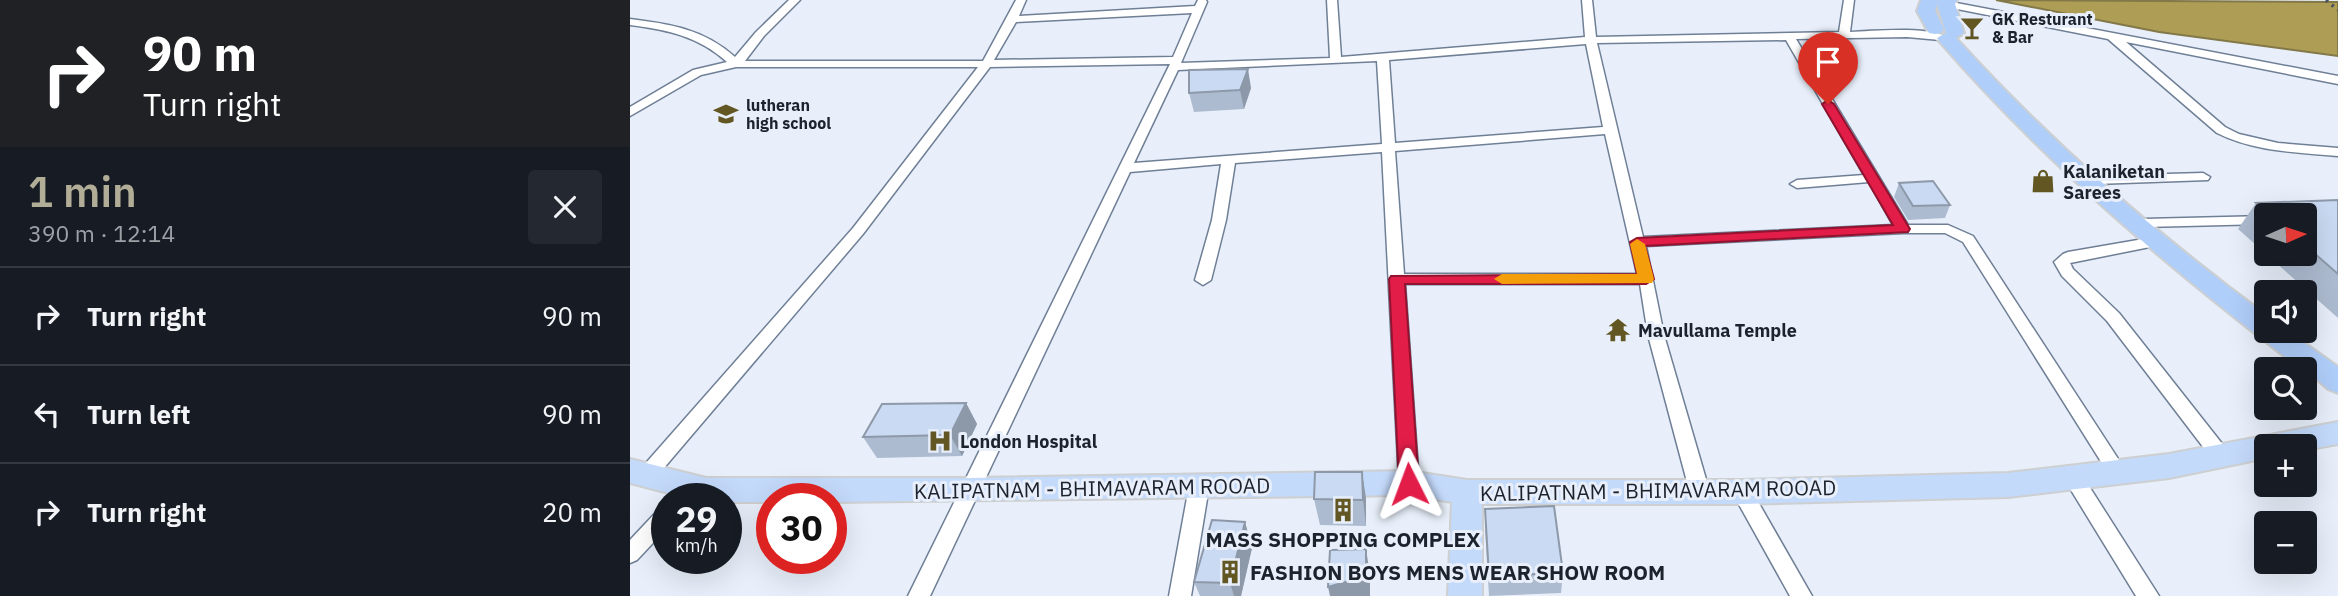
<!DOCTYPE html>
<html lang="en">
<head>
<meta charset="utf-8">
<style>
  :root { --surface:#171b24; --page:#242831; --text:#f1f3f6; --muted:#9ea1a6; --line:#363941; --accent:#b1ad97 }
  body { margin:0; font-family:"IBM Plex Sans",sans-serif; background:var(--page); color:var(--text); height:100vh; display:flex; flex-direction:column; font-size:26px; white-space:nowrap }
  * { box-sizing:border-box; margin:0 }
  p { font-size:23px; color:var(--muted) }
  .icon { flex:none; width:38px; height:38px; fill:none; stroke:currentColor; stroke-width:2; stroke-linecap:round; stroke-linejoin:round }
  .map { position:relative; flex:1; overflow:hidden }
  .details { display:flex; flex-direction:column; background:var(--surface); width:630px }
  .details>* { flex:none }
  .guide { background:#202124; color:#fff; overflow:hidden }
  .needle { width:46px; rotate:87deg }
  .tools { position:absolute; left:1624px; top:203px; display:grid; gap:14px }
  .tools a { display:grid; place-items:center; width:63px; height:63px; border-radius:7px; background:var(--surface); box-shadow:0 7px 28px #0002; font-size:35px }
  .speed { position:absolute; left:21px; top:483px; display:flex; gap:14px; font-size:35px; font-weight:700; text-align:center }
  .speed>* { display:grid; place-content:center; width:91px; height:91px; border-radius:50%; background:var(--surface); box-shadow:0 7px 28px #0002; line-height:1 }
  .speed small { font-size:18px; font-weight:400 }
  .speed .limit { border:10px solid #d22; background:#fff; color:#111 }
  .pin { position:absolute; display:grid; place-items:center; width:60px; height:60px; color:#fff; margin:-72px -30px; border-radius:50% 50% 50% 0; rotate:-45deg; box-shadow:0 0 7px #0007 }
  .pin .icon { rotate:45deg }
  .me { position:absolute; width:77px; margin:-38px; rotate:357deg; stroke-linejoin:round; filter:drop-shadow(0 0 5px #0008) }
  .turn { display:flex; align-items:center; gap:24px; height:147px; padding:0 28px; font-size:32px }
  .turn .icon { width:91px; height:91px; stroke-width:2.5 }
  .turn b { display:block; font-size:49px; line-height:60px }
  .round { display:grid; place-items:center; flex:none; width:74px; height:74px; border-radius:7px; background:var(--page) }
  .overview { display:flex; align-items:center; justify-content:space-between; height:119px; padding:0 28px }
  h1 { font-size:42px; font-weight:600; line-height:52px; color:var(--accent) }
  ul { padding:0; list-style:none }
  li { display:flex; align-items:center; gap:21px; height:98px; padding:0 28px; border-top:2px solid var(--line) }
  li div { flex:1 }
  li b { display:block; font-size:26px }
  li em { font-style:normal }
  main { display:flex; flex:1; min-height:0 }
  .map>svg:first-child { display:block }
  .water { fill:#ae9d54; stroke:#827848; stroke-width:2 }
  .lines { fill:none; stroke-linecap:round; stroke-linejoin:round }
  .minor-casing { stroke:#6f7f96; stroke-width:3 }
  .primary-casing { stroke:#cdcfd1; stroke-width:4 }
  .trunk-casing { stroke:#cdcfd1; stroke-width:4 }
  .minor { fill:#fff; fill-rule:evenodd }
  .primary { fill:#c4dafb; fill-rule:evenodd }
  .trunk { fill:#b0cefa; fill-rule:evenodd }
  .rail { stroke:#4a515b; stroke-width:3.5; stroke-dasharray:2.5 5; stroke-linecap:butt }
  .wall { fill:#adbbd0; fill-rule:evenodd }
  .shaded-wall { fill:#8d99a9 }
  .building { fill:#c9daf2; stroke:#8d99a9; stroke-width:2 }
  .route { fill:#e11d48; stroke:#92132f; stroke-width:2 }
  .slow { fill:#f59e0b }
  .labels { text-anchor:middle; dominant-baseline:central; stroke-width:6; stroke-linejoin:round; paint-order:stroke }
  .far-poi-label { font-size:16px; font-weight:bold; fill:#1c232d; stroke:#e8effa; text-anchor:start }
  .poi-label { font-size:18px; font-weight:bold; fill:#1c232d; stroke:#e8effa; text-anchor:start }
  .near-street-label { font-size:21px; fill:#1c232d; stroke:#e8effa }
  .near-poi-label { font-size:21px; font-weight:bold; fill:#1c232d; stroke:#e8effa }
</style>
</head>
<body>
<main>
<section class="details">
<div class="guide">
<div class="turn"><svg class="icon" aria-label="right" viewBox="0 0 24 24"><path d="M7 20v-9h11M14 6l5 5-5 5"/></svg><div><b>90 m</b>Turn right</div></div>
</div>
<div class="overview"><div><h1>1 min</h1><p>390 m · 12:14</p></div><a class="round"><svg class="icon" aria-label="close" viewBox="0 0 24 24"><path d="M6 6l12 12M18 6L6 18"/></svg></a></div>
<ul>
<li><svg class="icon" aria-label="right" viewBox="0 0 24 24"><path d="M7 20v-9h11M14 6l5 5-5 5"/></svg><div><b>Turn right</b></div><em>90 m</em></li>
<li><svg class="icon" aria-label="left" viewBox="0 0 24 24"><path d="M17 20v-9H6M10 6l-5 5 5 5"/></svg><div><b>Turn left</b></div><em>90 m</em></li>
<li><svg class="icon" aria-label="right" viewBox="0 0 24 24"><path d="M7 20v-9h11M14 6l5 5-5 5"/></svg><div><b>Turn right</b></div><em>20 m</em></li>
</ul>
</section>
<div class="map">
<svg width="1708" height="596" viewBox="0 0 1708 596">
  <rect width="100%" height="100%" fill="#e8effa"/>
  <path class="water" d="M1366 0 1708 2V56L1529 32Z"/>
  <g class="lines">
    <g class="minor-casing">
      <path id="minor" d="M159 0H170L134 36 115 61H353L386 0H396L389 16 565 6 568 0H576L577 2 551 63 700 58 697 0H707L711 57 955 37 952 0H962L966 37 1209 32 1214 0H1224L1220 32C1241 31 1300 26 1315 37L1310 40 1277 37 1166 39 1278 225H1318L1343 236 1496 471 1494 476 1487 479 1480 476 1333 242 1315 233H1273L1016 246 1034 335 1080 493 1077 499 1070 501 1063 499 1060 493 1018 335 1010 284H775L789 483 786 489 779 491 772 489 769 483 752 152 605 163 596 220 581 280 573 285 565 280 582 220 591 164 500 172 300 596H278L540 64 360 67 233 234 22 482 15 485 8 482 5 477 8 472 223 228 348 67H106L71 75 0 116V107L63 70 97 62C68 36 38 30 0 25V19C40 24 74 29 105 57L126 32ZM562 13 543 57 364 60 386 22ZM1156 40 1234 175 1167 180 1160 184 1167 188 1239 182 1263 225 1013 237 967 43ZM956 44 973 127 765 143 759 60ZM747 61 752 144 504 163 548 70ZM975 134 1007 274H774L765 151Z
        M1316 1 1708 76V84L1496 42 1595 127 1609 134 1648 143 1708 148V156C1666 152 1625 152 1587 133L1478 39 1312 6 1311 4Z
        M1573 173 1580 177 1578 180 1465 184 1458 180 1465 176Z
        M1636 216V224L1514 227 1507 223 1514 219Z
        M1525 237 1530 239 1532 242 1530 245 1440 263 1443 269 1489 313 1597 450 1599 455 1597 460 1590 462 1583 460 1477 321 1432 276 1424 262 1433 254 1438 252Z
        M1443 469 1450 472 1529 596H1506L1433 477 1436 472Z
        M569 479 576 481 579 487 561 596H539L559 487 562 481Z
        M1112 484 1119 486 1182 596H1160L1102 492 1105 486Z
        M37 506V528L7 560 0 563V540L30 508Z"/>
    </g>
    <g class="primary-casing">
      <path id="primary" d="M1708 422V444L1675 450V446H1636V458L1539 478 1378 497 1112 504H852V596H818L822 502 779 495 201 502V499H142V502H96V499H62L0 483V459L76 478H338L779 471 837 480H1112L1378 473 1539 454Z"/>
    </g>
    <g class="trunk-casing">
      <path id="trunk" d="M1291 0H1309L1305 11 1314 29 1311 33 1305 34 1299 33 1287 11Z
        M1309 0H1327L1325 4 1334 33 1326 38C1420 142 1524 232 1636 315V331H1658L1708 367V393L1698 389 1675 369H1671C1541 270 1418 166 1310 42L1307 38 1316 33 1307 4Z"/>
    </g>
    <use href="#minor" class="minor"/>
    <use href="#primary" class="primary"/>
    <use href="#trunk" class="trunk"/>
    <path class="rail" d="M1696 0 1708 10"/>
  </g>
  <path class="wall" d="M621 88 614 109 564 112 559 93Z
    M1269 183 1320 205 1315 218 1278 220 1264 197Z
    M1708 200V318L1608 229 1626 203ZM1636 215H1675V254H1636Z
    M336 403 347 424 332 456 247 458 233 437Z
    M736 498V526L690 525 684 499Z
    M855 509 933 573 931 593 859 596 855 529Z
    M615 522 622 548 611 596H570L564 582Z"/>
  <path class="shaded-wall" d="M618 69 621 88 614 109 610 90Z
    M336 403 347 424 332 456 320 435Z
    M732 472 736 498V526L733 500Z
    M615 522 622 548 611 596H604L600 583Z
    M736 549 740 574V596H700L698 587Z"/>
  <path class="building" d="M618 69 610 90 559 93V70Z
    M1303 181 1320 205 1283 206 1269 183Z
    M1708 200V274L1675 245V215H1639L1626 203Z
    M336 403 320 435 233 437 252 404Z
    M685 472H732L733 500 684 499Z
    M924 506 933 573 859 576 855 509Z
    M582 520 615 522 600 583 564 582Z
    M736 549V576L698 587 700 550Z"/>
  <path class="route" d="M1198 100 1204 104 1280 229 1278 232 1015 246 1024 279 1016 284H775L789 484 786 489 779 491 772 489 769 484 759 279 761 276 1007 274 1000 242 1007 238 1263 225 1192 104Z"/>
  <path class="slow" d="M1007 239 1015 244 1024 279 1022 283 872 284 864 279 872 274H1007L1000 244Z"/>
  <defs>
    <g id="bar-bare" transform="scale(1.89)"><path d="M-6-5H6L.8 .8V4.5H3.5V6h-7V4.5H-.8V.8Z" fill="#625723" stroke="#e8effa" stroke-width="2.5" paint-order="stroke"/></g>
    <g id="school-bare" transform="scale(1.89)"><path d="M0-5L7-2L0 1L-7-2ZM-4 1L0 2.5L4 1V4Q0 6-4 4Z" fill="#625723" stroke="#e8effa" stroke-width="2.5" paint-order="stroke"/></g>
    <g id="shop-bare" transform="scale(1.89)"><path d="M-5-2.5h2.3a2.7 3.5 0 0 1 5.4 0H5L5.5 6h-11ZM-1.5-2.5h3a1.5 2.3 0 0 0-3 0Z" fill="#625723" stroke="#e8effa" stroke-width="2.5" paint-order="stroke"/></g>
    <g id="temple-bare" transform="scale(1.89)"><path d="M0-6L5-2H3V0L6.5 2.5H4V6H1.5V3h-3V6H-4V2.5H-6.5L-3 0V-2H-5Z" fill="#625723" stroke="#e8effa" stroke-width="2.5" paint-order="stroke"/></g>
    <g id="hospital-bare" transform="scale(1.89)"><path d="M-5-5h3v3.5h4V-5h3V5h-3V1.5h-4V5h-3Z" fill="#625723" stroke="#e8effa" stroke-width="2.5" paint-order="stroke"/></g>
    <g id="building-bare" transform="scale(1.89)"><path d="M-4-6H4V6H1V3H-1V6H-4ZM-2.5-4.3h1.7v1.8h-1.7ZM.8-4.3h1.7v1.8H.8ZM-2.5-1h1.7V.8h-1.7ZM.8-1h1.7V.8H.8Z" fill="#625723" stroke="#e8effa" stroke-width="2.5" paint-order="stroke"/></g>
  </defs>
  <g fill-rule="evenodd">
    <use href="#bar-bare" x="1342" y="28"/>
    <use href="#school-bare" x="96" y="114"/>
    <use href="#shop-bare" x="1413" y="181"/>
    <use href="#temple-bare" x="988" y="330"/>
    <use href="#hospital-bare" x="310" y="441"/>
    <use href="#building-bare" x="713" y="510"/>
    <use href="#building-bare" x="600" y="572"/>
  </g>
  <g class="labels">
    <g class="far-poi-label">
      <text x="1362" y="19">GK Resturant<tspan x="1362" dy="18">&amp; Bar</tspan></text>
      <text x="116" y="105">lutheran<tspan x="116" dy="18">high school</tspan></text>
    </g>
    <g class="poi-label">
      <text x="1433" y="171">Kalaniketan<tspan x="1433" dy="21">Sarees</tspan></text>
      <text x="1008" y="330">Mavullama Temple</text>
      <text x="330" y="441">London Hospital</text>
    </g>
    <g class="near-street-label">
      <text transform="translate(462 488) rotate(-1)">KALIPATNAM - BHIMAVARAM ROOAD</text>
      <text transform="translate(1028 490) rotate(-1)">KALIPATNAM - BHIMAVARAM ROOAD</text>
    </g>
    <g class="near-poi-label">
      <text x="713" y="539">MASS SHOPPING COMPLEX</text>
      <text x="620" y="572" text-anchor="start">FASHION BOYS MENS WEAR SHOW ROOM</text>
    </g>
  </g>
</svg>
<div class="tools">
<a><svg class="needle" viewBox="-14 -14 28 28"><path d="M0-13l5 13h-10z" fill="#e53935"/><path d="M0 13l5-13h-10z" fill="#9ea1a6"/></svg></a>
<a><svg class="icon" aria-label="sound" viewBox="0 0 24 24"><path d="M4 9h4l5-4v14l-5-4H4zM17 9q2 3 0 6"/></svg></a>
<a><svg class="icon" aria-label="search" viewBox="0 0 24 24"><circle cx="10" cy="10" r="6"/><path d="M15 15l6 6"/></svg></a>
<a>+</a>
<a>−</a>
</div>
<div class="speed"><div>29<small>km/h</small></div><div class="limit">30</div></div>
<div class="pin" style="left:1198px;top:104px;background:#d93025"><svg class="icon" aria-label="arrive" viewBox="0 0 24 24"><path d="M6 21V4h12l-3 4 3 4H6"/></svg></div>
<svg class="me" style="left:779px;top:484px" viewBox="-20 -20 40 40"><path d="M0-17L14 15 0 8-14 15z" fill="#e11d48" stroke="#fff" stroke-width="4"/></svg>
</div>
</main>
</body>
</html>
